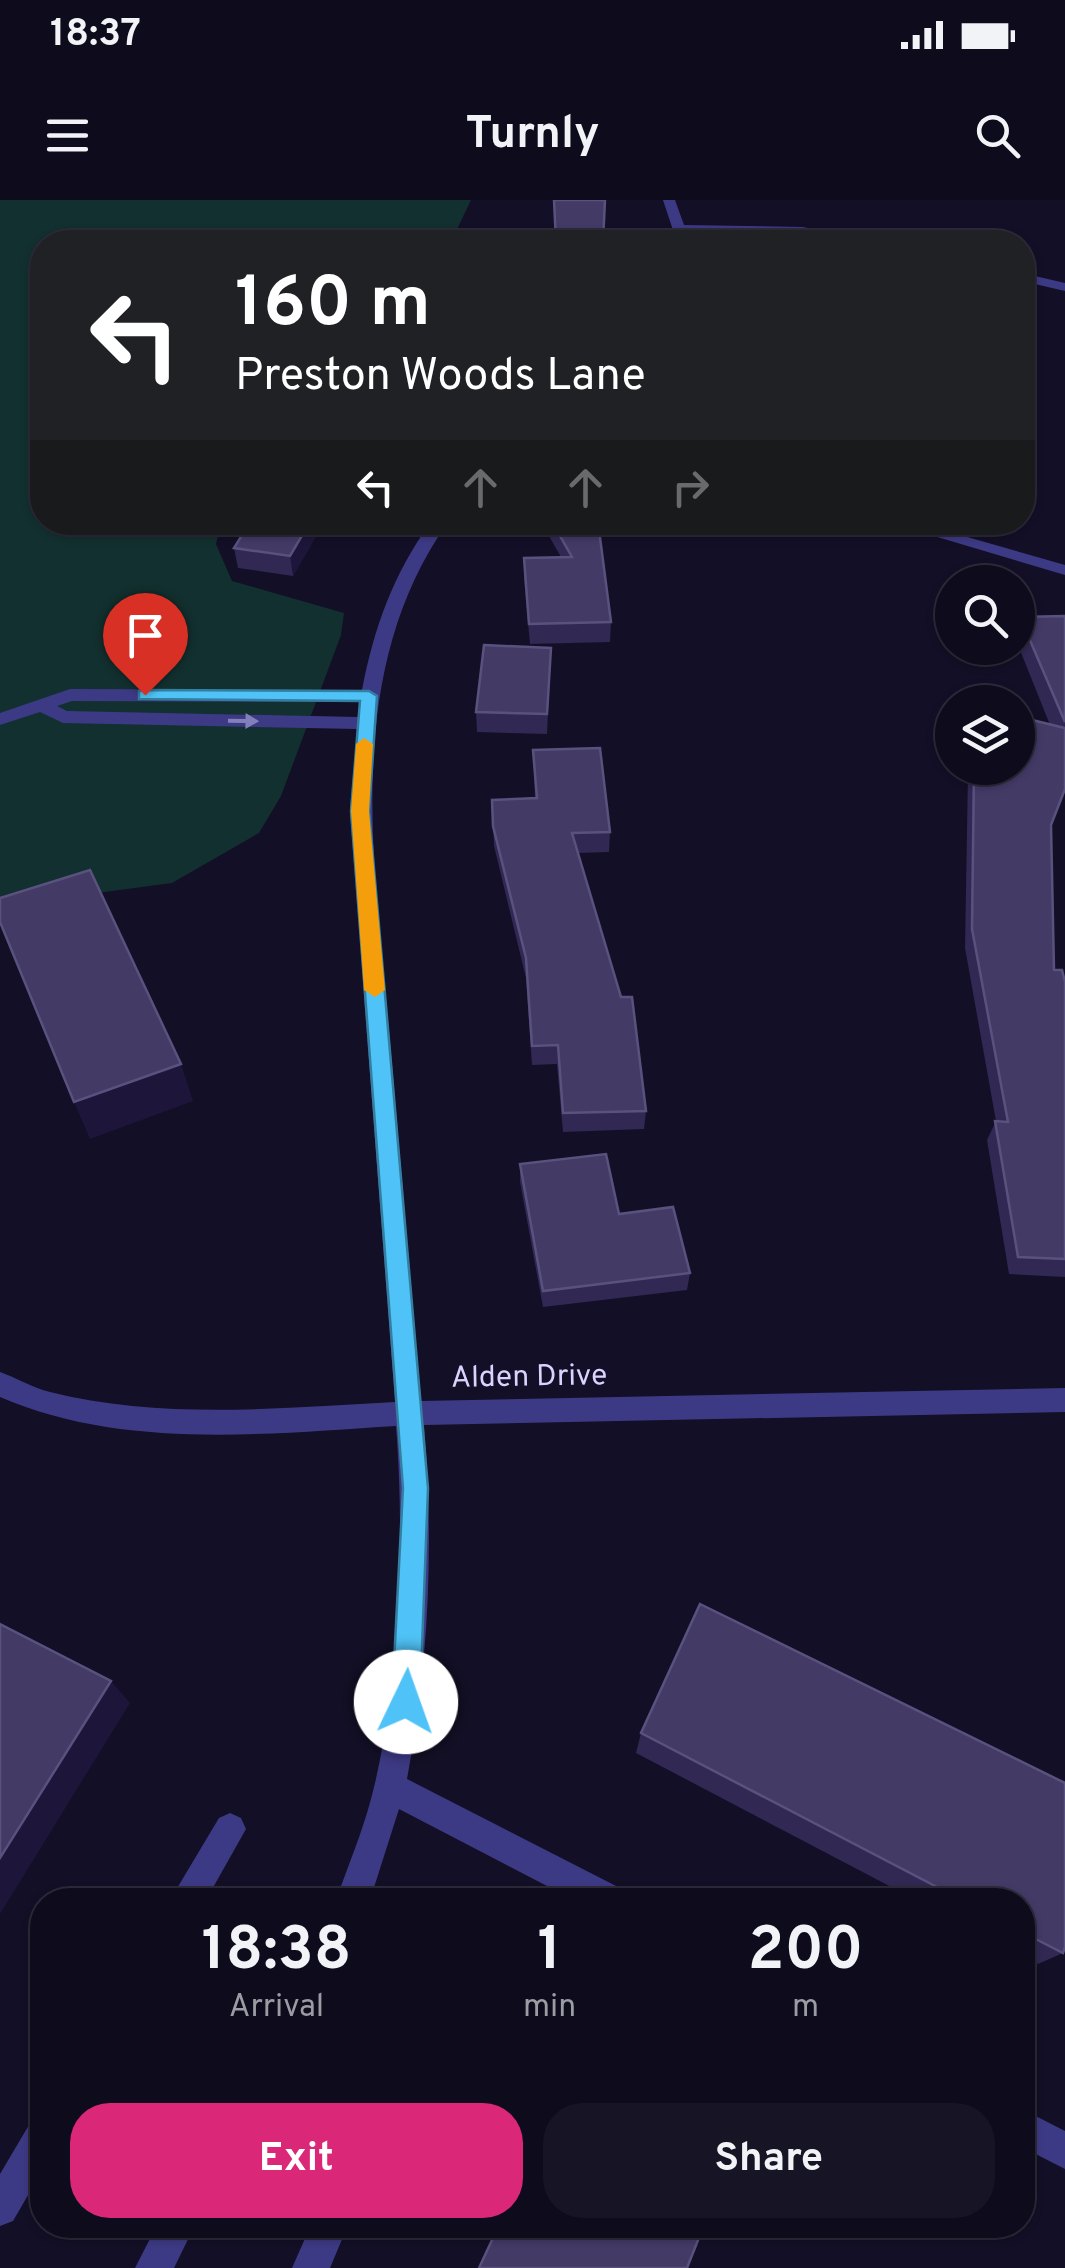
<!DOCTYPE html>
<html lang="en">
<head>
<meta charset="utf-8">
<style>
  :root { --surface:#0e0b1c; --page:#171425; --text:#f1f3f6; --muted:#9b9ba3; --line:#2e2b3b; --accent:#db2777 }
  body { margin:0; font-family:Overpass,sans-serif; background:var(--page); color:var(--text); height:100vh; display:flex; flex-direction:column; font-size:38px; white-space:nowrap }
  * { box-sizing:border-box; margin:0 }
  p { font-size:32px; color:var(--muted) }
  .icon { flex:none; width:55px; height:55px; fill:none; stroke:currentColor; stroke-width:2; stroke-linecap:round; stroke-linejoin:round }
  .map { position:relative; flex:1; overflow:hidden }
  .panel { position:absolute; left:30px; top:1688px; width:1005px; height:350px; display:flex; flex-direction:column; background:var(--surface); border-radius:40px; box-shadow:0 2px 8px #0004,0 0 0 2px var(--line) }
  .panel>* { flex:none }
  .guide { position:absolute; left:30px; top:30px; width:1005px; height:305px; border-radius:40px; box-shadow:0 2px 8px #0004,0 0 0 2px var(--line); background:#202124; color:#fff; overflow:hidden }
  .controls { position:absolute; left:935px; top:365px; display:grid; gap:20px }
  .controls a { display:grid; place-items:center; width:100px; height:100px; border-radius:50%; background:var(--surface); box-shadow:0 2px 8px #0004,0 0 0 2px var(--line); font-size:50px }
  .pin { position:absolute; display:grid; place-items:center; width:85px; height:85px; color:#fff; margin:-102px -42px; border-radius:50% 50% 50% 0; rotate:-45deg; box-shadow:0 0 10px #0007 }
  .pin .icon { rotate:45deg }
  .me { position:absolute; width:110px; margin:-55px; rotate:3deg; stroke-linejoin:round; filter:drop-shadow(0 0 8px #0008) }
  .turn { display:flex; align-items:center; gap:35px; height:210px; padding:0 40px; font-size:45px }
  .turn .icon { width:130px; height:130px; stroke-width:2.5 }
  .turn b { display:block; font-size:70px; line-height:85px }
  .lanes { display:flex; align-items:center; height:95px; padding:0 40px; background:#0003; justify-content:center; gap:50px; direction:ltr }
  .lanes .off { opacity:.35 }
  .eta { display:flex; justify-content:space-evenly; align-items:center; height:170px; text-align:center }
  .eta b { font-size:60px; font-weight:700; line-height:70px }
  .primary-button { display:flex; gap:20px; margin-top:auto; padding:20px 40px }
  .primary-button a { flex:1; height:115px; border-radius:40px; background:var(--accent); color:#fff; font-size:40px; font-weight:700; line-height:115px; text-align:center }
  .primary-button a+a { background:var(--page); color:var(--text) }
  .status { display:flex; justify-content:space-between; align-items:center; height:70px; padding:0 50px; background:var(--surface); direction:ltr }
  .status svg { height:28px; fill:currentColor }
  header { display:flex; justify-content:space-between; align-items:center; height:130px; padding:0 40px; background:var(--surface); font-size:45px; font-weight:700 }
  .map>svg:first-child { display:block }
  .green { fill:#12302f }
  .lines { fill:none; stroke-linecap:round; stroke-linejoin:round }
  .minor { fill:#3d3a85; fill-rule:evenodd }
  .wall { fill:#312854 }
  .shaded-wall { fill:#1d163a }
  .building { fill:#433a66; stroke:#5a527e; stroke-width:2.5 }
  .oneway { fill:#837fbc }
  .route { fill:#4fc3f7; stroke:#337fa1; stroke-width:2.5 }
  .slow { fill:#f59e0b }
  .labels { text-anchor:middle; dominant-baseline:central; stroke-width:10; stroke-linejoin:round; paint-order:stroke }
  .street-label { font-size:30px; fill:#d9d4ff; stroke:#130f26 }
</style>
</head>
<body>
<div class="status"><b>18:37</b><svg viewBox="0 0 49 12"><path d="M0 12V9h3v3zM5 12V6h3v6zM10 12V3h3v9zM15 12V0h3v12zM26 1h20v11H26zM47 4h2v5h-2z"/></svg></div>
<header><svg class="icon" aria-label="menu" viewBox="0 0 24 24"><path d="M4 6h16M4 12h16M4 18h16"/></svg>Turnly<svg class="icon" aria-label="search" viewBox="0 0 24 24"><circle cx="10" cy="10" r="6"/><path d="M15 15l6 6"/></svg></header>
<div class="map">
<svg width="1065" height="2068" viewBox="0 0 1065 2068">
  <rect width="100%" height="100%" fill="#130f26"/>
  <path class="green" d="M0 0H471L451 42H42V322L221 323 216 344 232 381 344 413 341 435 281 596 259 633 172 683 0 706Z"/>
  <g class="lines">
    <path class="minor" d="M663 0H675L684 25 803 27 876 42H849L803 35 686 33 689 42H677Z
      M1022 73 1065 83V91L1022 81Z
      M431 322H448C338 478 376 675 391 853 401 969 411 1085 421 1201L1065 1188V1212L424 1225C434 1342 429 1464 407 1579L620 1688 625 1700H574L399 1609 370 1700H336C348 1666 362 1633 371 1599 400 1490 405 1339 396 1226 266 1234 122 1250 0 1197V1172C17 1178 33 1188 50 1192 161 1220 281 1208 395 1202L350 611 357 529 63 523 40 512 0 525V513L70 489 362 490C374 428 393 374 431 322ZM72 501 360 502 358 517 67 511 57 506Z
      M887 322H915L1065 365V375Z
      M230 1613 241 1618 246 1629 206 1700H170L219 1618Z
      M1022 1909 1065 1931V1969L1022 1947Z
      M42 1920V1971L13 2021 0 2026V1974L29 1925Z
      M157 2025H195L174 2068H135Z
      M311 2025H348L330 2068H292Z"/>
  </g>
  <path class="wall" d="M250 322H324L293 376 238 368 234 348Z
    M541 322H598L611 422 610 442 530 444 524 379V358L561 357Z
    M1065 416V589L1051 625 1054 770 1065 782V1077L1009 1074 987 940 996 921 965 748 968 572 970 568H1018L1050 525 1018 445V426L1020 417Z
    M551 448 547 534 477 532 476 512Z
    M533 550 610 632 609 652 578 653 646 911 644 929 563 932 557 864 532 865 526 778 494 646 492 600 535 598Z
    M520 964 619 1014 690 1073 687 1090 543 1107 520 982Z
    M700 1404 1065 1583V1747L1063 1753 1038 1764 1022 1756V1700H916L636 1553 641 1533Z"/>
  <path class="shaded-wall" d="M310 322H324L293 376 290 356Z
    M181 864 193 901 90 939 74 902Z
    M111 1481 130 1503 0 1714V1658Z"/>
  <path class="building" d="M554 0H605L603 42H556Z
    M250 322H310L290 356 234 348Z
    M552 322H598L611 422 529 424 524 358 572 357Z
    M1065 416V522L1020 417Z
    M484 445 551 448 547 514 476 512Z
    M1020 517 1065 528V589L1051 625 1054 770H1062L1065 782V1059L1018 1057 995 921 1008 922 972 729 974 568H1018V522Z
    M600 548 610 632 572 633 621 797H632L646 911 563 913 558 845 532 846 526 758 493 626 492 600 537 598 533 550Z
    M90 670 181 864 74 902 0 722V698Z
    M606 954 619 1014 673 1007 690 1073 543 1091 520 964Z
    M700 1404 1065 1583V1747L1063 1753 1022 1732V1700H962L641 1533Z
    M0 1424 111 1481 0 1658Z
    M499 2025H704L687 2068H479Z"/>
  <defs><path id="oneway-solid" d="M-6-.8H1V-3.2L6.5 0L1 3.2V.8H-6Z" transform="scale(2.5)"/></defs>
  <use class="oneway" href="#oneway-solid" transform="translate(243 521) rotate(1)"/>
  <path class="route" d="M145 490 369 491 377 496 369 611 428 1288 420 1502 416 1512 406 1516 396 1512 392 1502 403 1288 351 611 360 501 139 499V491Z"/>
  <path class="slow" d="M364 538 373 544 369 611 385 790 375 797 364 790 351 611 356 544Z"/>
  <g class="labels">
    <g class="street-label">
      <text transform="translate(529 1178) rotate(-1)">Alden Drive</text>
    </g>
  </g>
</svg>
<div class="controls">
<a><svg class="icon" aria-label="search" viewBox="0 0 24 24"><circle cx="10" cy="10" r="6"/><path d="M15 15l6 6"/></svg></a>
<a><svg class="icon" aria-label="layers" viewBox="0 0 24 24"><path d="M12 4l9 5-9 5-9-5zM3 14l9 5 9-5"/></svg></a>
</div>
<div class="pin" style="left:145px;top:495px;background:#d93025"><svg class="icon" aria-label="arrive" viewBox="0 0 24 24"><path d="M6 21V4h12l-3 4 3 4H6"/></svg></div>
<svg class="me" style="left:406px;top:1502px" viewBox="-20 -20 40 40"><circle r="19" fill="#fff"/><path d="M0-13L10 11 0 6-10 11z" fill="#4fc3f7"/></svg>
<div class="guide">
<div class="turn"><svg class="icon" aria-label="left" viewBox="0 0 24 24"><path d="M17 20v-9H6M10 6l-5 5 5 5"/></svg><div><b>160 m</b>Preston Woods Lane</div></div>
<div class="lanes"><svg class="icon" aria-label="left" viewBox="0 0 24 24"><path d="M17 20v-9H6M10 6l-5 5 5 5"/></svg><svg class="icon off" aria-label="ahead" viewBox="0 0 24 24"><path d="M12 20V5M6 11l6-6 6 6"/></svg><svg class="icon off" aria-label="ahead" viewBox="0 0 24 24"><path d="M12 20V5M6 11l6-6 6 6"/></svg><svg class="icon off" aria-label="right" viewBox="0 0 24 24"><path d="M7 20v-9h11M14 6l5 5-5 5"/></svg></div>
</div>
<section class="panel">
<div class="eta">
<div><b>18:38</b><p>Arrival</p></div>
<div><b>1</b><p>min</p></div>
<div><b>200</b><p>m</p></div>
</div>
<div class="primary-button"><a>Exit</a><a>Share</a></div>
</section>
</div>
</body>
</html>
